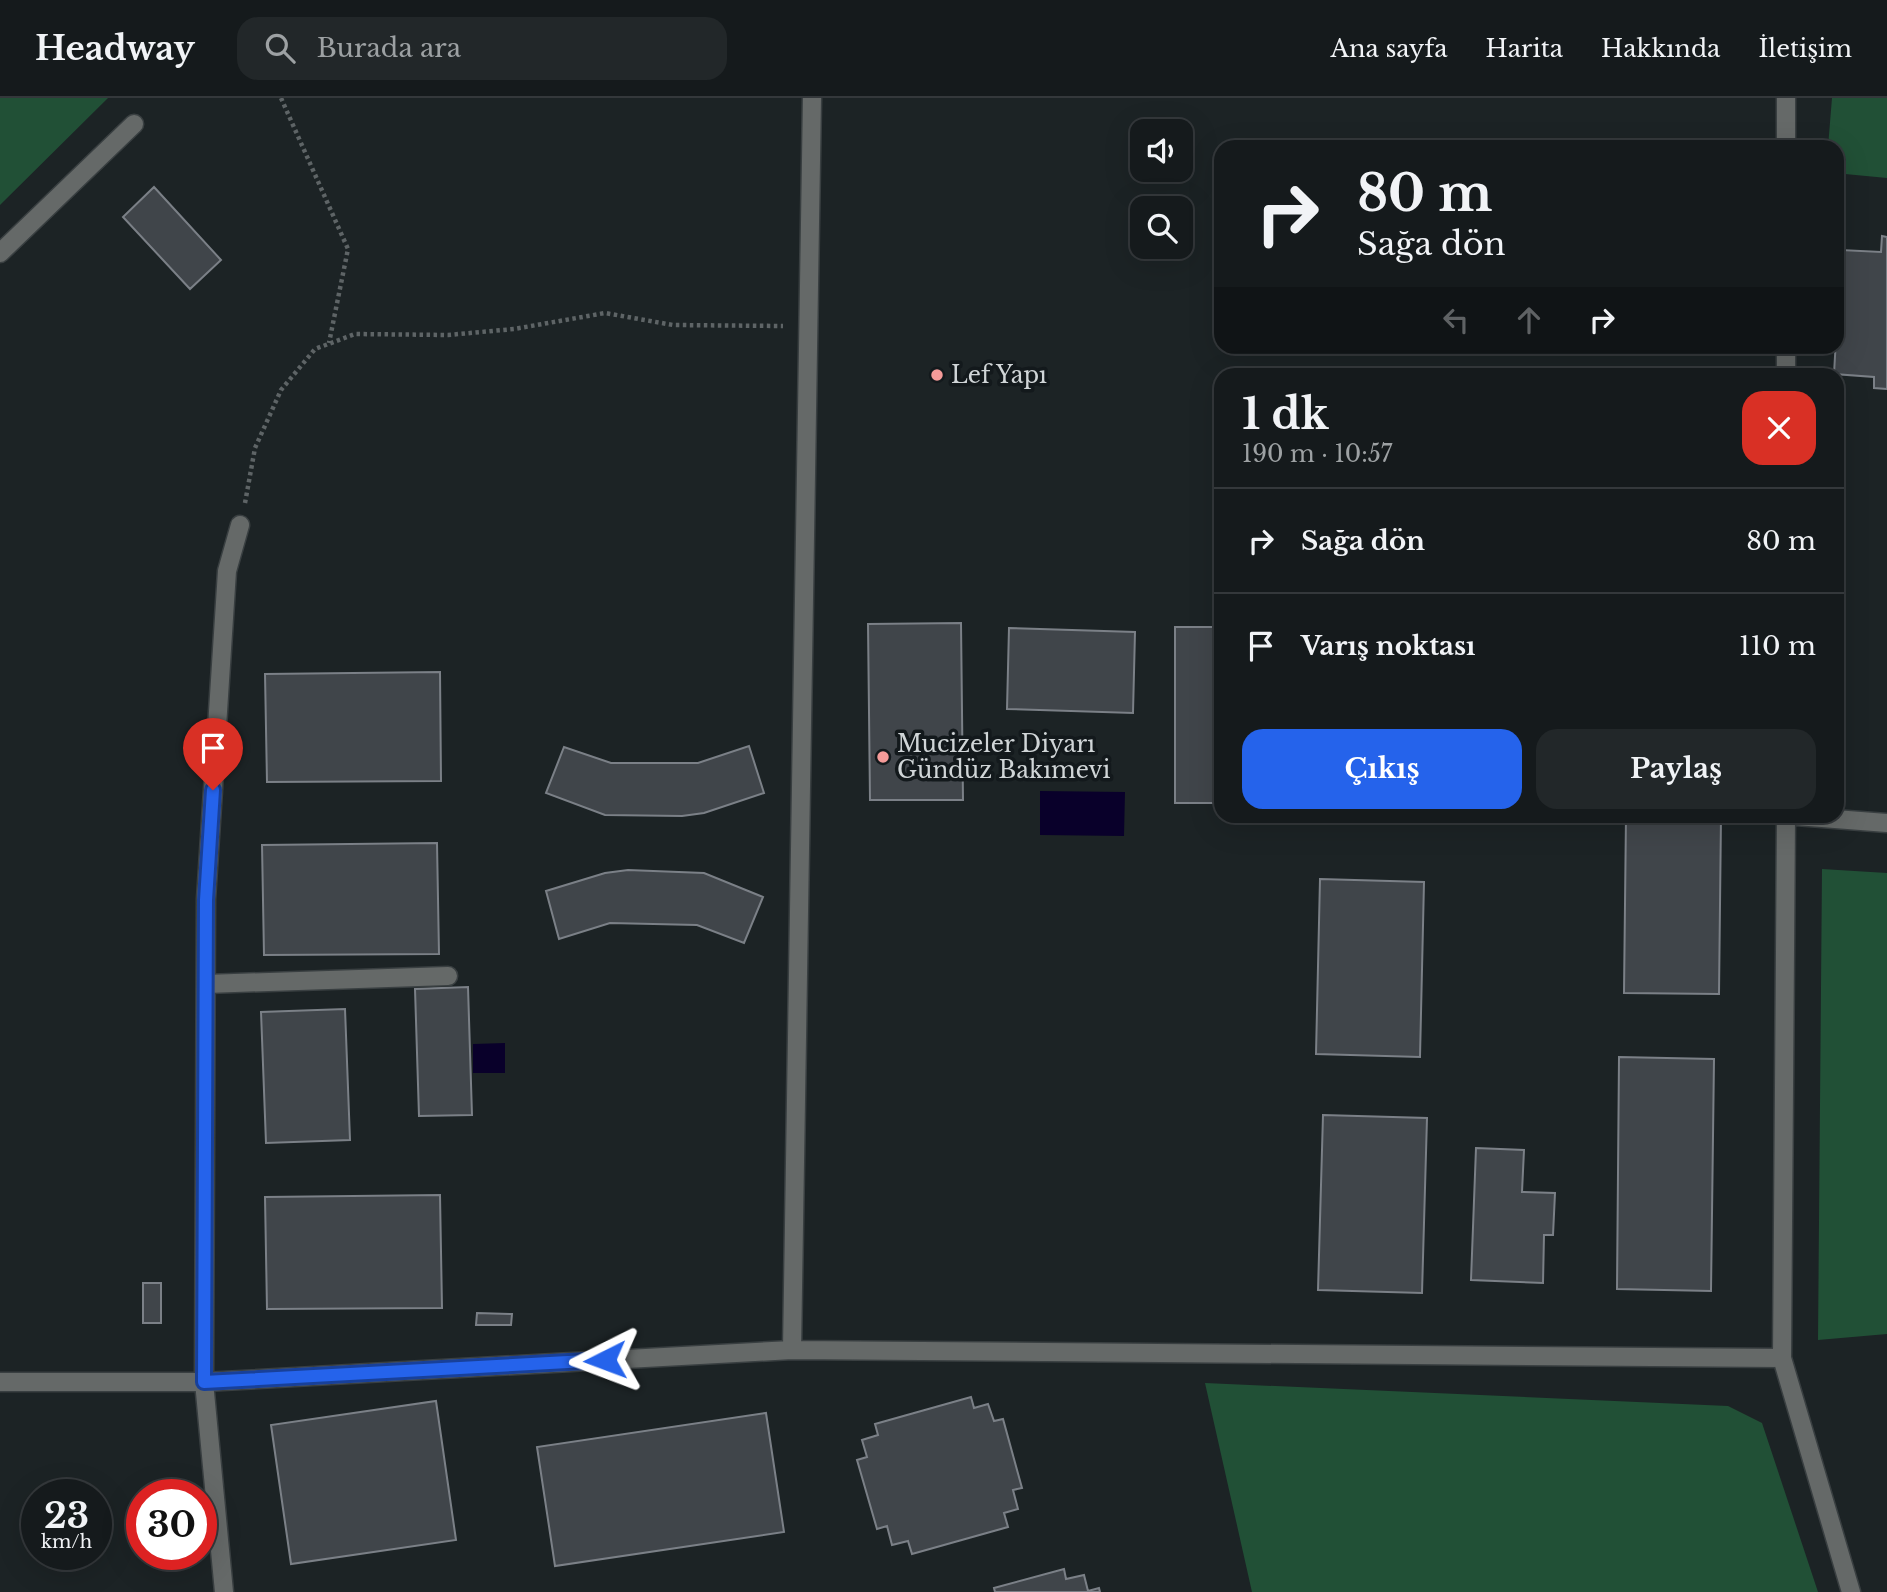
<!DOCTYPE html>
<html lang="tr">
<head>
<meta charset="utf-8">
<style>
  :root { --surface:#151a1c; --page:#222729; --text:#f1f3f6; --muted:#9da1a3; --line:#34383b; --accent:#2563eb }
  body { margin:0; font-family:"Libre Baskerville",serif; background:var(--page); color:var(--text); height:100vh; display:flex; flex-direction:column; font-size:26px; white-space:nowrap }
  * { box-sizing:border-box; margin:0 }
  p { font-size:23px; color:var(--muted) }
  .icon { flex:none; width:38px; height:38px; fill:none; stroke:currentColor; stroke-width:2; stroke-linecap:round; stroke-linejoin:round }
  .map { position:relative; flex:1; overflow:hidden }
  .details { position:absolute; left:1214px; top:270px; width:630px; height:455px; display:flex; flex-direction:column; background:var(--surface); border-radius:21px; box-shadow:0 7px 28px #0002,0 0 0 2px var(--line) }
  .details>* { flex:none }
  .hud { position:absolute; left:1214px; top:42px; width:630px; height:214px; border-radius:21px; box-shadow:0 7px 28px #0002,0 0 0 2px var(--line); background:#151a1c; color:var(--text); overflow:hidden }
  .controls { position:absolute; left:1130px; top:21px; display:grid; gap:14px }
  .controls a { display:grid; place-items:center; width:63px; height:63px; border-radius:14px; background:var(--surface); box-shadow:0 7px 28px #0002,0 0 0 2px var(--line); font-size:35px }
  .speed { position:absolute; left:21px; top:1381px; display:flex; gap:14px; font-size:35px; font-weight:700; text-align:center }
  .speed>* { display:grid; place-content:center; width:91px; height:91px; border-radius:50%; background:var(--surface); box-shadow:0 7px 28px #0002,0 0 0 2px var(--line); line-height:1 }
  .speed small { font-size:18px; font-weight:400 }
  .speed .limit { border:10px solid #d22; background:#fff; color:#111 }
  .pin { position:absolute; display:grid; place-items:center; width:60px; height:60px; color:#fff; margin:-72px -30px; border-radius:50% 50% 50% 0; rotate:-45deg; box-shadow:0 0 7px #0007 }
  .pin .icon { rotate:45deg }
  .me { position:absolute; width:77px; margin:-38px; rotate:267deg; stroke-linejoin:round; filter:drop-shadow(0 0 5px #0008) }
  .turn { display:flex; align-items:center; gap:24px; height:147px; padding:0 28px; font-size:32px }
  .turn .icon { width:91px; height:91px; stroke-width:2.5 }
  .turn b { display:block; font-size:49px; line-height:60px }
  .lanes { display:flex; align-items:center; height:66px; padding:0 28px; background:#0003; justify-content:center; gap:35px; direction:ltr }
  .lanes .off { opacity:.35 }
  .round { display:grid; place-items:center; flex:none; width:74px; height:74px; border-radius:21px; background:var(--page) }
  .headline { display:flex; align-items:center; justify-content:space-between; height:119px; padding:0 28px }
  h1 { font-size:42px; font-weight:700; line-height:52px }
  .button { display:flex; gap:14px; margin-top:auto; padding:14px 28px }
  .button a { flex:1; height:80px; border-radius:21px; background:var(--accent); color:#fff; font-size:28px; font-weight:700; line-height:80px; text-align:center }
  .button a+a { background:var(--page); color:var(--text) }
  ul { padding:0; list-style:none }
  li { display:flex; align-items:center; gap:21px; height:105px; padding:0 28px; border-top:2px solid var(--line) }
  li div { flex:1 }
  li b { display:block; font-size:26px }
  li em { font-style:normal }
  header { display:flex; align-items:center; gap:42px; box-sizing:border-box; height:98px; padding:0 35px; background:var(--surface); border-bottom:2px solid var(--line) }
  header strong { font-size:33px }
  nav { display:flex; gap:38px; margin-inline-start:auto; font-size:24px }
  .search { width:490px; height:63px; background:var(--page); display:flex; align-items:center; gap:18px; box-sizing:border-box; padding:0 24px; border-radius:21px; color:var(--muted); font-size:26px }
  .map>svg:first-child { display:block }
  .green { fill:#215036 }
  .water { fill:#09002a }
  .building { fill:#40454a; stroke:#7b8087; stroke-width:2 }
  .lines { fill:none; stroke-linecap:round; stroke-linejoin:round }
  .minor-casing { stroke:#393f41; stroke-width:21 }
  .path { stroke:#5e6466; stroke-width:4.5; stroke-dasharray:3.5 3.5; stroke-linecap:butt }
  .minor { stroke:#656968; stroke-width:18 }
  .route-casing { stroke:#184099; stroke-width:18 }
  .route { stroke:#2563eb; stroke-width:12 }
  .poi-dot { fill:#f59b99; stroke:#13191c; stroke-width:2.5 }
  .labels { text-anchor:middle; dominant-baseline:central; stroke-width:7; stroke-linejoin:round; paint-order:stroke }
  .poi-label { font-size:23px; fill:#d0d5d7; stroke:#13191c; text-anchor:start }
</style>
</head>
<body>
<header>
<strong>Headway</strong>
<div class="search"><svg class="icon" aria-label="search" viewBox="0 0 24 24"><circle cx="10" cy="10" r="6"/><path d="M15 15l6 6"/></svg>Burada ara</div>
<nav><a>Ana sayfa</a><a>Harita</a><a>Hakkında</a><a>İletişim</a></nav>
</header>
<div class="map">
<svg width="1887" height="1494" viewBox="0 0 1887 1494">
  <rect width="100%" height="100%" fill="#1c2325"/>
  <path class="green" d="M0 0H108L0 107Z
    M1832 0H1887V80L1845 76 1846 61 1838 59V49H1828Z
    M1822 771 1887 775V1236L1818 1242Z
    M1205 1285 1728 1308 1762 1325 1818 1494H1252Z"/>
  <path class="water" d="M1040 693 1125 694 1124 738 1040 737Z
    M505 945V975H473V946Z"/>
  <path class="building" d="M154 89 221 162 190 191 123 119Z
    M1882 138 1887 139V291L1874 290V279L1834 276 1841 152 1881 154Z
    M961 525 963 702H870L868 526Z
    M1175 529H1222V705H1175Z
    M1009 530 1135 534 1133 615 1007 611Z
    M440 574 441 683 267 684 265 576Z
    M749 648 764 695 704 715 682 718 605 717 546 695 564 649 611 665H698Z
    M1626 718H1721L1719 896 1624 895Z
    M437 745 439 856 264 857 262 747Z
    M628 772 704 775 763 799 744 845 697 827 610 825 559 841 546 793 605 775Z
    M1320 781 1424 784 1420 959 1316 956Z
    M468 889 472 1017 419 1018 415 891Z
    M345 911 350 1042 266 1045 261 914Z
    M1619 959 1714 961 1711 1193 1617 1191Z
    M1323 1017 1427 1020 1422 1195 1318 1192Z
    M1476 1050 1524 1052 1522 1094 1555 1095 1553 1137H1544L1543 1185 1471 1182Z
    M440 1097 442 1210 267 1211 265 1099Z
    M143 1185H161V1225H143Z
    M477 1215 512 1216 511 1227H476Z
    M971 1299 974 1310 988 1306 994 1323 1003 1321 1022 1390 1013 1392 1018 1411 1004 1415 1008 1429 912 1456 908 1443 892 1447 887 1428 877 1431 857 1362 867 1359 862 1342 878 1337 875 1326Z
    M436 1303 456 1442 291 1466 271 1327Z
    M766 1315 784 1434 555 1468 537 1349Z
    M1064 1471 1066 1481 1084 1477 1088 1493 1099 1490 1100 1494H995L994 1490Z"/>
  <g class="lines">
    <g class="minor-casing">
      <path id="minor" d="M812 0 792 1252 1782 1260
        M1786 0V49
        M0 155 134 26
        M1786 248V276
        M1786 718 1782 1260 1851 1494
        M1796 718 1887 725
        M206 886 448 878
        M0 1284H204L792 1252
        M224 1494 204 1284 206 801 227 473 240 427"/>
    </g>
    <path class="path" d="M281 0 348 151 329 245
      M245 405 255 350 281 292 315 251 355 236 448 237 514 231 605 215 673 227 783 228"/>
    <use href="#minor" class="minor"/>
  </g>
  <g class="lines">
    <g class="route-casing">
      <path id="route" d="M213 692 206 802 204 1284 605 1262"/>
    </g>
    <use href="#route" class="route"/>
  </g>
  <g class="poi-dot">
    <circle cx="937" cy="277" r="7"/>
    <circle cx="883" cy="659" r="7"/>
  </g>
  <g class="labels">
    <g class="poi-label">
      <text x="951" y="277">Lef Yapı</text>
      <text x="897" y="646">Mucizeler Diyarı<tspan x="897" dy="26">Gündüz Bakımevi</tspan></text>
    </g>
  </g>
</svg>
<div class="controls">
<a><svg class="icon" aria-label="sound" viewBox="0 0 24 24"><path d="M4 9h4l5-4v14l-5-4H4zM17 9q2 3 0 6"/></svg></a>
<a><svg class="icon" aria-label="search" viewBox="0 0 24 24"><circle cx="10" cy="10" r="6"/><path d="M15 15l6 6"/></svg></a>
</div>
<div class="speed"><div>23<small>km/h</small></div><div class="limit">30</div></div>
<div class="pin" style="left:213px;top:692px;background:#d93025"><svg class="icon" aria-label="arrive" viewBox="0 0 24 24"><path d="M6 21V4h12l-3 4 3 4H6"/></svg></div>
<svg class="me" style="left:605px;top:1262px" viewBox="-20 -20 40 40"><path d="M0-17L14 15 0 8-14 15z" fill="#2563eb" stroke="#fff" stroke-width="4"/></svg>
<div class="hud">
<div class="turn"><svg class="icon" aria-label="right" viewBox="0 0 24 24"><path d="M7 20v-9h11M14 6l5 5-5 5"/></svg><div><b>80 m</b>Sağa dön</div></div>
<div class="lanes"><svg class="icon off" aria-label="left" viewBox="0 0 24 24"><path d="M17 20v-9H6M10 6l-5 5 5 5"/></svg><svg class="icon off" aria-label="ahead" viewBox="0 0 24 24"><path d="M12 20V5M6 11l6-6 6 6"/></svg><svg class="icon" aria-label="right" viewBox="0 0 24 24"><path d="M7 20v-9h11M14 6l5 5-5 5"/></svg></div>
</div>
<section class="details">
<div class="headline"><div><h1>1 dk</h1><p>190 m · 10:57</p></div><a class="round" style="background:#d93025;color:#fff"><svg class="icon" aria-label="close" viewBox="0 0 24 24"><path d="M6 6l12 12M18 6L6 18"/></svg></a></div>
<ul>
<li><svg class="icon" aria-label="right" viewBox="0 0 24 24"><path d="M7 20v-9h11M14 6l5 5-5 5"/></svg><div><b>Sağa dön</b></div><em>80 m</em></li>
<li><svg class="icon" aria-label="arrive" viewBox="0 0 24 24"><path d="M6 21V4h12l-3 4 3 4H6"/></svg><div><b>Varış noktası</b></div><em>110 m</em></li>
</ul>
<div class="button"><a>Çıkış</a><a>Paylaş</a></div>
</section>
</div>
</body>
</html>
